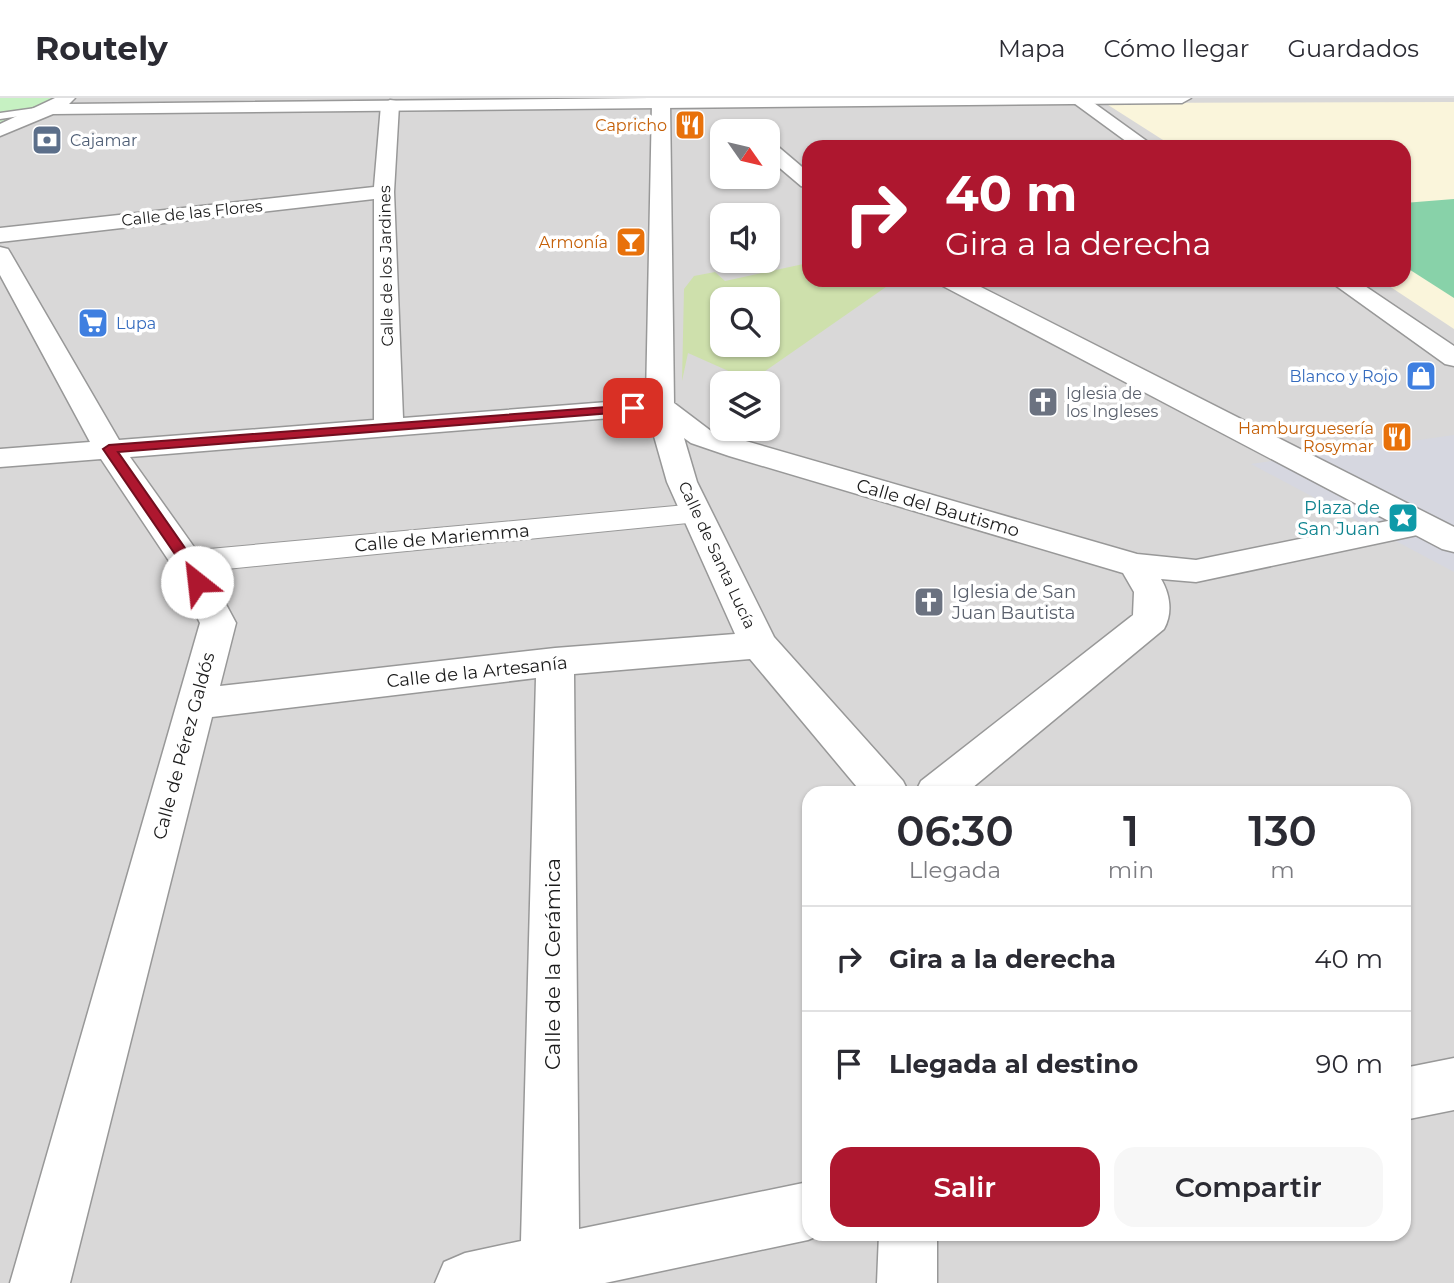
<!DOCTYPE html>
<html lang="es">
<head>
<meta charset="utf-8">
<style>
  :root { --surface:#fff; --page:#f7f7f7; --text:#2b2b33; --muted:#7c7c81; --line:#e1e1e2; --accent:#ae172f }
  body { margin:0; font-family:Montserrat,sans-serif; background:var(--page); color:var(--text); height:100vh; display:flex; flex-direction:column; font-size:26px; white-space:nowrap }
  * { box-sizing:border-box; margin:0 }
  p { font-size:23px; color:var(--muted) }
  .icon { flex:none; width:38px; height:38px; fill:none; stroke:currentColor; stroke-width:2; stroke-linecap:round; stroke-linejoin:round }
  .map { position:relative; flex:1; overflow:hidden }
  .drawer { position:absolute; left:802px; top:688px; width:609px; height:455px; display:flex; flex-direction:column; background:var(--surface); border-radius:21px; box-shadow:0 2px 5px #0004 }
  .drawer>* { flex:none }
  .guide { position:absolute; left:802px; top:42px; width:609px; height:147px; border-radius:21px; box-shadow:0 2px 5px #0004; background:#ae172f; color:#fff; overflow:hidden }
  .needle { width:46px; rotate:124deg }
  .fabs { position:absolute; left:710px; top:21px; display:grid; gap:14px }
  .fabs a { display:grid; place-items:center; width:70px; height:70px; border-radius:14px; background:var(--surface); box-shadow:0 2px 5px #0004; font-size:35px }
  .pin { position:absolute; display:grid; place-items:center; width:60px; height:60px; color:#fff; margin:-30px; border-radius:14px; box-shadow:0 4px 10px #0006 }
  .me { position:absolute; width:77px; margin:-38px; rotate:331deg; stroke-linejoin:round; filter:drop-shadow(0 0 5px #0008) }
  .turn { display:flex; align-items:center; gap:24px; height:147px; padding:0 28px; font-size:32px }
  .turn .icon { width:91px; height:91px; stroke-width:2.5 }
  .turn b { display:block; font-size:49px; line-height:60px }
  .eta { display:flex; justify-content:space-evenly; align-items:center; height:119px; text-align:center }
  .eta b { font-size:42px; font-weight:600; line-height:49px }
  .button { display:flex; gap:14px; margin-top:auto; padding:14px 28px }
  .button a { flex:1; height:80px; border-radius:21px; background:var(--accent); color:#fff; font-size:28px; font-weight:600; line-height:80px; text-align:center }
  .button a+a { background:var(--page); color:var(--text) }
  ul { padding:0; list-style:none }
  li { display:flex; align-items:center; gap:21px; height:105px; padding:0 28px; border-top:2px solid var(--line) }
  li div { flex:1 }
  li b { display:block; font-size:26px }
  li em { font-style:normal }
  header { display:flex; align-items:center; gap:42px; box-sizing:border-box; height:98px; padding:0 35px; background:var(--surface); border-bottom:2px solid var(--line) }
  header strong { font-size:33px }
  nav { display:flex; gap:38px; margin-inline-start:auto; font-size:24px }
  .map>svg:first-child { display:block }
  .residential { fill:#d9d8d8; fill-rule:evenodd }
  .education { fill:#faf5db }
  .grass { fill:#cee0ac; fill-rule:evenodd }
  .park { fill:#c6f1c2 }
  .pitch { fill:#88d2a9 }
  .plaza { fill:#d6d7e0 }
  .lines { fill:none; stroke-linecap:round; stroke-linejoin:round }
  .service-casing { stroke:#989898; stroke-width:3 }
  .pedestrian-casing { stroke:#989898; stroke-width:2 }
  .minor-casing { stroke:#989898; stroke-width:3 }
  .tertiary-casing { stroke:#989898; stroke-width:3 }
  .service { fill:#fff; fill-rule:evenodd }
  .pedestrian { fill:#fff; fill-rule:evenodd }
  .minor { fill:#fff; fill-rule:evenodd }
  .tertiary { fill:#fff; fill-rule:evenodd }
  .route { fill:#ae172f; stroke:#710f1f; stroke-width:2 }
  .labels { text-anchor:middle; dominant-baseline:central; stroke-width:7; stroke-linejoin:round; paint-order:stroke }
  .far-food-label { font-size:16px; fill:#c56008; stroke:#fff; text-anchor:end }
  .far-service-label { font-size:16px; fill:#4e5e75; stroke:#fff; text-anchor:start }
  .far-street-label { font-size:16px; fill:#1b1b1b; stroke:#fff }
  .far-shop-label { font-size:16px; fill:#366cbe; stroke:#fff; text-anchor:start }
  .far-worship-label { font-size:16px; fill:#5b616d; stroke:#fff; text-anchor:start }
  .street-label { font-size:18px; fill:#1b1b1b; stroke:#fff }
  .culture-label { font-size:18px; fill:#0d838f; stroke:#fff; text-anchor:end }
  .worship-label { font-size:18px; fill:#5b616d; stroke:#fff; text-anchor:start }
  .near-street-label { font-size:21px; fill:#1b1b1b; stroke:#fff }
</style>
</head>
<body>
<header>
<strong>Routely</strong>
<nav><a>Mapa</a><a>Cómo llegar</a><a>Guardados</a></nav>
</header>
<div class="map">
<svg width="1454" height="1185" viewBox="0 0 1454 1185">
  <rect width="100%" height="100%" fill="#ebe6e1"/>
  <path class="residential" d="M0 0H1454V1185H0ZM723 33H768V79H723ZM808 49H1404V182H808ZM723 117H768V163H723ZM723 201H768V247H723ZM723 285H768V331H723ZM808 695H1404V1136H808Z"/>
  <path class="education" d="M1454 4V231L1380 182H1404V49H1174L1105 5Z"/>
  <path class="grass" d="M808 165V182H896L751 283 688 255 682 283 684 191 694 178 715 174 725 183ZM723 201H768V247H723Z"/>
  <path class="park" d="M0 0H57L0 30Z"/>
  <path class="pitch" d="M1454 101V200L1404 168V105Z"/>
  <path class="plaza" d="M1454 337V474L1251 366Z"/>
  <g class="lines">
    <g class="service-casing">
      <path id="service" d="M50 8 56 11 54 13 0 21V15Z"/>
    </g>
    <g class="pedestrian-casing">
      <path id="pedestrian" d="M697 406 708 409 712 416 708 423 187 475 176 472 171 464 176 456 187 453Z"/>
    </g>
    <g class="minor-casing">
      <path id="minor" d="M655 0H667L670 4 674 305 711 333 1137 456 1196 462 1422 416 1433 419 1438 426 1433 433 1422 436 1196 484 1161 481C1170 496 1173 515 1164 531L966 695H915L921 683 1133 517 1134 494 1123 475 729 358 691 345 684 340 697 384 774 539 903 683 909 695H862L750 561 574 576 579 1131 808 1084V1136H822L808 1142 605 1185H435L444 1164 465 1155 521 1143 536 580 212 619 70 1185H10L200 525 171 466 101 361 0 369V351L90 344 0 177V149L8 151 11 156 119 342 374 322V101L0 144V130L374 89 381 7 390 2 396 3 399 7 394 94 403 320 646 301 652 4ZM648 317 667 384 735 536 555 550 220 588 236 525 199 456 130 359Z
        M1067 0H1087L1155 49H1134Z
        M1328 182H1356L1454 248V268L1445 266Z
        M1454 960V1012L1404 1022V970Z
        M879 1136H937V1185H877Z"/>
    </g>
    <g class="tertiary-casing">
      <path id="tertiary" d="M55 0H75L69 6 649 0H1191L1182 5 53 16 0 38V26Z
        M768 44 775 46 808 74V90L801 88 768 60Z
        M937 182H967L1454 429V454L1442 451 941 187Z"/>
    </g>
    <use href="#service" class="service"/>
    <use href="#pedestrian" class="pedestrian"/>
    <use href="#minor" class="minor"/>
    <use href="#tertiary" class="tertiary"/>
  </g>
  <path class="route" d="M633 307 637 308V313L118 354 192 460 205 484 197 489 192 487 181 465 103 351 109 347Z"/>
  <defs>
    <g id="restaurant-square" transform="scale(1.575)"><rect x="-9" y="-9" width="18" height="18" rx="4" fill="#e8710a" stroke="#fff"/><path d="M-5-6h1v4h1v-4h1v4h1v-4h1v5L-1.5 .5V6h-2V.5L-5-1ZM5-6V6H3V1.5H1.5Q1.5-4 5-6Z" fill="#fff"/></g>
    <g id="bank-square" transform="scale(1.575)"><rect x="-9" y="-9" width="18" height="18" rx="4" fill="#5c6f8a" stroke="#fff"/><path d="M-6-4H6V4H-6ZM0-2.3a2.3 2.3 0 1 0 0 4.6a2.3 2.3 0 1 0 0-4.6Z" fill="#fff"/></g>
    <g id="bar-square" transform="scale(1.575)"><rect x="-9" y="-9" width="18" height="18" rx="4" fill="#e8710a" stroke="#fff"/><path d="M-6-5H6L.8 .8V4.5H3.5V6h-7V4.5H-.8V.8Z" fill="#fff"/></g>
    <g id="supermarket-square" transform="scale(1.575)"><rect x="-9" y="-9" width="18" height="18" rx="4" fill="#3f7fe0" stroke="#fff"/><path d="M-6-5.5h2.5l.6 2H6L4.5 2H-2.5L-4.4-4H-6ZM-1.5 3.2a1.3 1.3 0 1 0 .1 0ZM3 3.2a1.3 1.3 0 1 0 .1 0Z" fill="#fff"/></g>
    <g id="shop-square" transform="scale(1.575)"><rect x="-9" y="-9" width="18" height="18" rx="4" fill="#3f7fe0" stroke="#fff"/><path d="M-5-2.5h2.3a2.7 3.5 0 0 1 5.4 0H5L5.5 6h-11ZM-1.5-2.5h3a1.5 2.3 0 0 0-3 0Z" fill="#fff"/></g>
    <g id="church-square" transform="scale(1.575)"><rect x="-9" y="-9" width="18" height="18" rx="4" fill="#6b7280" stroke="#fff"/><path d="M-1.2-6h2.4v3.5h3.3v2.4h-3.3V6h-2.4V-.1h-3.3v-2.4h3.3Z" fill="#fff"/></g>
    <g id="sight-square" transform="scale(1.575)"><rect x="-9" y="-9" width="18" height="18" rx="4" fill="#0f9aa8" stroke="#fff"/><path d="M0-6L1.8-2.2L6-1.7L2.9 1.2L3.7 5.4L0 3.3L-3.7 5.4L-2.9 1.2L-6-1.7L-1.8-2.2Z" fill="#fff"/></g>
  </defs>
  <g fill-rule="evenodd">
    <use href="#restaurant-square" x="690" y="27"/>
    <use href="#bank-square" x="47" y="42"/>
    <use href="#bar-square" x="631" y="144"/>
    <use href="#supermarket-square" x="93" y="225"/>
    <use href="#shop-square" x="1421" y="278"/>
    <use href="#church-square" x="1043" y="304"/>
    <use href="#restaurant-square" x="1397" y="339"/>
    <use href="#sight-square" x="1403" y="420"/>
    <use href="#church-square" x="929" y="504"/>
  </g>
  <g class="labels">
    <g class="far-food-label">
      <text x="667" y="27">Capricho</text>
      <text x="608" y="144">Armonía</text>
      <text x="1374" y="330">Hamburguesería<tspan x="1374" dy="18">Rosymar</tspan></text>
    </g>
    <g class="far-service-label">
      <text x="70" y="42">Cajamar</text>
    </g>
    <g class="far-street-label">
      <text transform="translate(192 115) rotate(-6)">Calle de las Flores</text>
      <text transform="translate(386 168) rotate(-91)">Calle de los Jardines</text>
      <text transform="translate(717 457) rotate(65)">Calle de Santa Lucía</text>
    </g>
    <g class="far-shop-label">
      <text x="116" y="225">Lupa</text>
      <text x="1398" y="278" text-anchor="end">Blanco y Rojo</text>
    </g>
    <g class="far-worship-label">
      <text x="1066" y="295">Iglesia de<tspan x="1066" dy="18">los Ingleses</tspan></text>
    </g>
    <g class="street-label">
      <text transform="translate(938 410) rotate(16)">Calle del Bautismo</text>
      <text transform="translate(442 440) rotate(-5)">Calle de Mariemma</text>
      <text transform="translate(477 574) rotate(-6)">Calle de la Artesanía</text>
      <text transform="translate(184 648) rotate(-75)">Calle de Pérez Galdós</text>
    </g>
    <g class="culture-label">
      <text x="1380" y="410">Plaza de<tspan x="1380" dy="21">San Juan</tspan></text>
    </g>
    <g class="worship-label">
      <text x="952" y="494">Iglesia de San<tspan x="952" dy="21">Juan Bautista</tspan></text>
    </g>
    <g class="near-street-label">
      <text transform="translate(552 866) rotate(-90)">Calle de la Cerámica</text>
    </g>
  </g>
</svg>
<div class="fabs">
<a><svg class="needle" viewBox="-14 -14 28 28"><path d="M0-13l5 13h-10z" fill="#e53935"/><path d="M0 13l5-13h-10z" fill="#7c7c81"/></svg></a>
<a><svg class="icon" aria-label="sound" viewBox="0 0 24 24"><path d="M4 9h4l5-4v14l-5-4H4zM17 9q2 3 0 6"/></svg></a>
<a><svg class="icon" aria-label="search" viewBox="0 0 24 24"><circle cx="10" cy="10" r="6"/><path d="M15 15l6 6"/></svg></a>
<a><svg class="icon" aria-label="layers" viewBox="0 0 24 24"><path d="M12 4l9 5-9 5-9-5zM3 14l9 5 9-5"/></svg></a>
</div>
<div class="pin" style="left:633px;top:310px;background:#d93025"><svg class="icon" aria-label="arrive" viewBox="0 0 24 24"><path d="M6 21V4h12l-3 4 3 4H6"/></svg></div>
<svg class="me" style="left:197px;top:484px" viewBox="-20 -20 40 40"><circle r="19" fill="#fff"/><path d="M0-13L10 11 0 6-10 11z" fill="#ae172f"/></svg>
<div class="guide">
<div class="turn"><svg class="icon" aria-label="right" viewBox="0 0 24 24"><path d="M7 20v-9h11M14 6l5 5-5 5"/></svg><div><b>40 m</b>Gira a la derecha</div></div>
</div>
<section class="drawer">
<div class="eta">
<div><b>06:30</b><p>Llegada</p></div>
<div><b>1</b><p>min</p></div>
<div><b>130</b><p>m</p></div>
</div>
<ul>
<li><svg class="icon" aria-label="right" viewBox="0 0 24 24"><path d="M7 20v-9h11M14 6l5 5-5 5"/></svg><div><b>Gira a la derecha</b></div><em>40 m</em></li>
<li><svg class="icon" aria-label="arrive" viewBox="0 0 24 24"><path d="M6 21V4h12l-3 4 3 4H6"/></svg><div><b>Llegada al destino</b></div><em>90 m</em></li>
</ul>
<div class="button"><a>Salir</a><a>Compartir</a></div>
</section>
</div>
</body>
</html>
